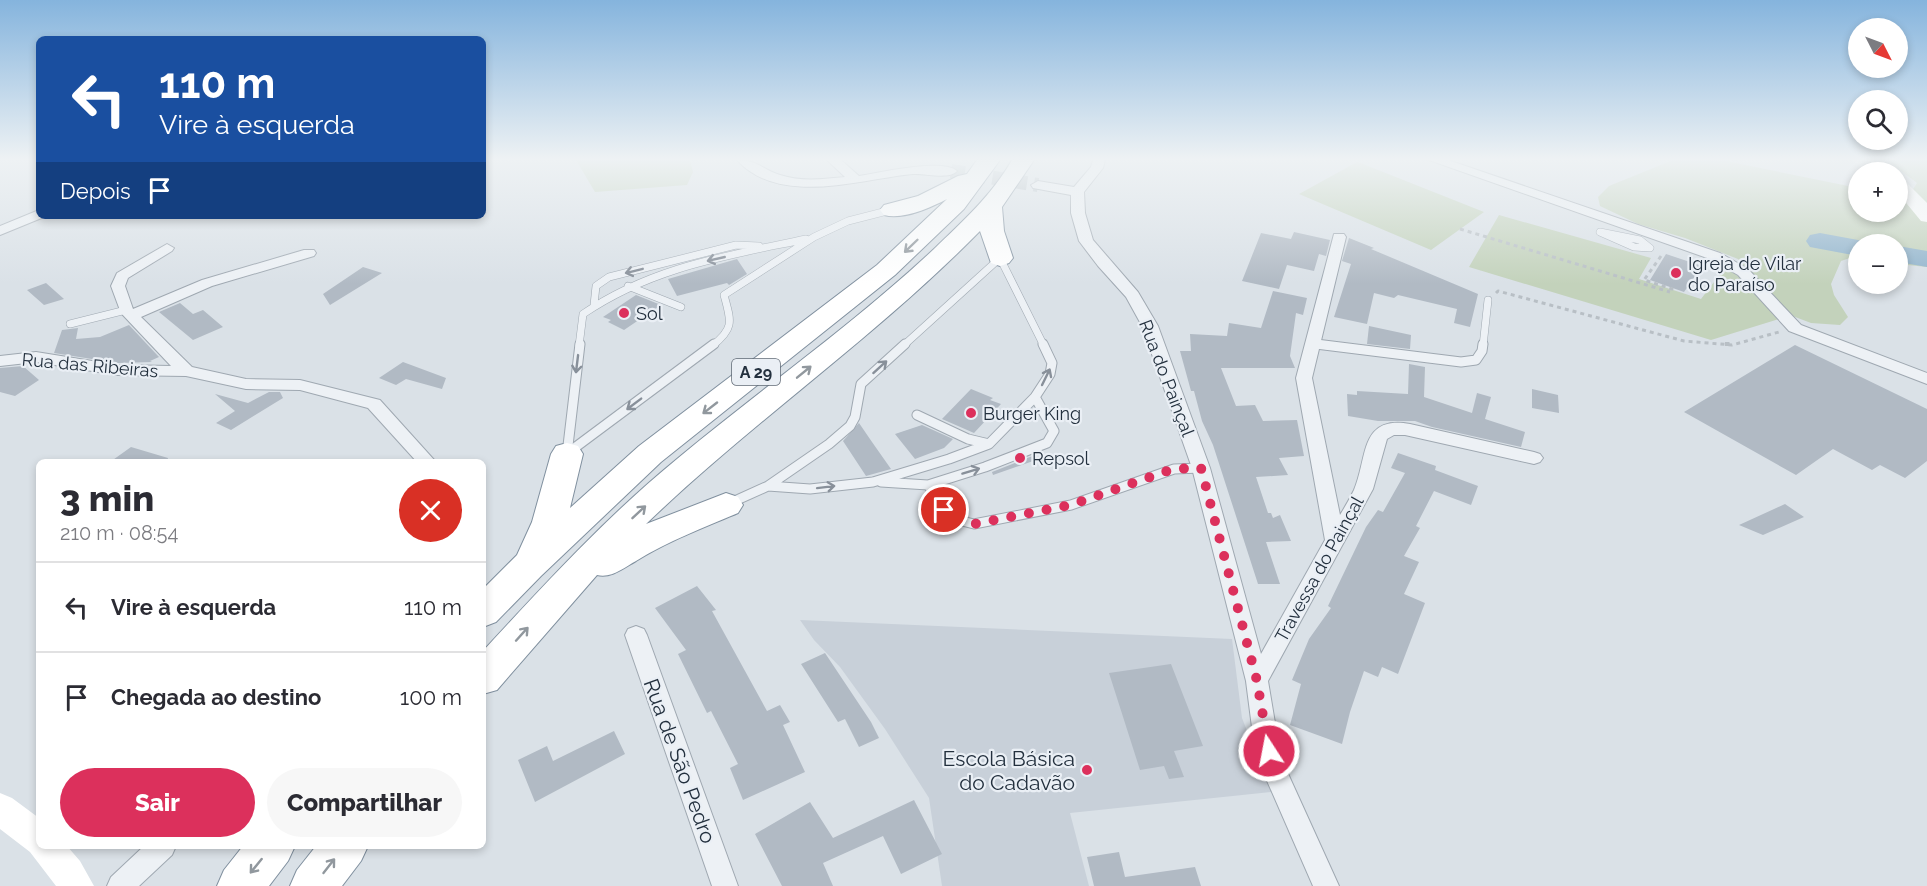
<!DOCTYPE html>
<html lang="pt">
<head>
<meta charset="utf-8">
<style>
  :root { --surface:#fff; --page:#f7f7f7; --text:#2b2b33; --muted:#7c7c81; --line:#e1e1e2; --accent:#dc305c }
  body { margin:0; font-family:Raleway,sans-serif; background:var(--page); color:var(--text); height:100vh; display:flex; flex-direction:column; font-size:22px; white-space:nowrap }
  * { box-sizing:border-box; margin:0 }
  p { font-size:20px; color:var(--muted) }
  .icon { flex:none; width:33px; height:33px; fill:none; stroke:currentColor; stroke-width:2; stroke-linecap:round; stroke-linejoin:round }
  .map { position:relative; flex:1; overflow:hidden }
  .drawer { position:absolute; left:36px; top:459px; width:450px; height:390px; display:flex; flex-direction:column; background:var(--surface); border-radius:9px; box-shadow:0 3px 9px #0003 }
  .drawer>* { flex:none }
  .hud { position:absolute; left:36px; top:36px; width:450px; height:183px; border-radius:9px; box-shadow:0 3px 9px #0003; background:#1a4fa0; color:#fff; overflow:hidden }
  .needle { width:39px; rotate:132deg }
  .controls { position:absolute; left:1848px; top:18px; display:grid; gap:12px }
  .controls a { display:grid; place-items:center; width:60px; height:60px; border-radius:50%; background:var(--surface); box-shadow:0 3px 9px #0003; font-size:30px }
  .pin { position:absolute; display:grid; place-items:center; width:51px; height:51px; color:#fff; margin:-26px; border:3px solid #fff; border-radius:50%; box-shadow:0 2px 6px #0007 }
  .me { position:absolute; width:66px; margin:-33px; rotate:349deg; stroke-linejoin:round; filter:drop-shadow(0 0 4px #0008) }
  .turn { display:flex; align-items:center; gap:21px; height:126px; padding:0 24px; font-size:27px }
  .turn .icon { width:78px; height:78px; stroke-width:2.5 }
  .turn b { display:block; font-size:42px; line-height:51px }
  .then { display:flex; align-items:center; height:57px; padding:0 24px; background:#0003; gap:12px; font-size:22px }
  .round { display:grid; place-items:center; flex:none; width:63px; height:63px; border-radius:32px; background:var(--page) }
  .head { display:flex; align-items:center; justify-content:space-between; height:102px; padding:0 24px }
  h1 { font-size:36px; font-weight:800; line-height:45px }
  .button { display:flex; gap:12px; margin-top:auto; padding:12px 24px }
  .button a { flex:1; height:69px; border-radius:36px; background:var(--accent); color:#fff; font-size:24px; font-weight:800; line-height:69px; text-align:center }
  .button a+a { background:var(--page); color:var(--text) }
  ul { padding:0; list-style:none }
  li { display:flex; align-items:center; gap:18px; height:90px; padding:0 24px; border-top:2px solid var(--line) }
  li div { flex:1 }
  li b { display:block; font-size:22px }
  li em { font-style:normal }
  .map>svg:first-child { display:block }
  .built { fill:#c8d0d9 }
  .green { fill:#c3d2bb }
  .lines { fill:none; stroke-linecap:round; stroke-linejoin:round }
  .river { fill:#91b4cc; fill-rule:evenodd }
  .building { fill:#b1bac4 }
  .street-tunnel { stroke:#b5bec5; stroke-width:14; stroke-dasharray:14 7; stroke-linecap:butt }
  .lane-far1-casing { stroke:#9fa8b1; stroke-width:8 }
  .lane-casing { stroke:#9fa8b1; stroke-width:11 }
  .street-casing { stroke:#9fa8b1; stroke-width:2 }
  .highway-casing { stroke:#80909f; stroke-width:2 }
  .path-far1 { stroke:#b8bfc5; stroke-width:3; stroke-dasharray:4 4; stroke-linecap:butt }
  .path { stroke:#b8bfc5; stroke-width:4; stroke-dasharray:4.5 4.5; stroke-linecap:butt }
  .lane-far1 { stroke:#edf1f5; stroke-width:7 }
  .lane { stroke:#edf1f5; stroke-width:9 }
  .street { fill:#edf1f5; fill-rule:evenodd }
  .secondary { fill:#fff; fill-rule:evenodd }
  .highway { fill:#fff; fill-rule:evenodd }
  .oneway { stroke:#91989e }
  .oneway2 { stroke:#88909a }
  .route { stroke:#dc305c; stroke-width:10; stroke-dasharray:0 18 }
  .poi-dot { fill:#dc305c; stroke:#eaeff5; stroke-width:2 }
  .labels { text-anchor:middle; dominant-baseline:central; stroke-width:4.5; stroke-linejoin:round; paint-order:stroke }
  .shield { fill:#eaeff5; stroke:#5f6975; stroke-width:1.5 }
  .shield-label { font-size:16px; font-weight:bold; fill:#23303e }
  .poi-label { font-size:18px; fill:#23303e; stroke:#eaeff5; text-anchor:start }
  .street-label { font-size:18px; fill:#23303e; stroke:#eaeff5 }
  .near-poi-label { font-size:21px; fill:#23303e; stroke:#eaeff5; text-anchor:end }
  .near-street-label { font-size:21px; fill:#23303e; stroke:#eaeff5 }
</style>
</head>
<body>
<div class="map">
<svg width="1927" height="886" viewBox="0 0 1927 886">
  <rect width="100%" height="100%" fill="#dae1e7"/>
  <path class="built" d="M800 620 1232 639 1242 718 1271 792 1070 813 1089 886H942L929 798 885 729 840 667 814 640Z"/>
  <path class="green" d="M576 160H690L693 172 687 185 595 192Z
    M1673 160H1721L1858 188V212H1898V194H1910L1917 183 1887 160H1927V267L1898 264V244H1858V259L1850 258 1841 261 1831 284 1834 295 1848 317 1840 325 1811 323 1782 312 1738 259 1685 238 1638 224 1600 206 1598 197 1609 186Z
    M1357 162H1358L1484 212 1431 250 1299 194Z
    M1499 215 1651 258 1639 279 1701 299 1727 265 1779 319 1711 340 1469 267Z"/>
  <g class="lines">
    <path class="river" d="M1820 233 1858 240 1869 244H1858V256L1810 247 1806 241 1810 235Z
      M1898 246 1927 251V267L1898 262Z"/>
  </g>
  <path class="building" d="M1294 232 1330 240 1326 256 1319 254 1314 271 1287 265 1279 289 1242 281 1261 233 1291 239Z
    M1349 238 1374 248 1371 249 1478 294 1470 327 1454 323 1457 309 1398 295 1394 298 1374 293 1367 324 1334 317 1351 264 1342 261Z
    M1666 254 1702 266 1684 292 1650 280Z
    M737 259 747 274 729 285 727 283 677 296 668 279Z
    M363 267 382 273 330 305 323 294Z
    M46 283 64 299 44 305 27 290Z
    M1273 291 1307 298 1303 315 1296 313 1290 356 1295 368H1221L1236 406 1255 405 1263 421 1297 420 1304 456 1279 458 1288 475 1256 477 1268 513H1271L1273 518 1280 515 1291 541 1266 542 1280 584H1258L1213 445 1202 421 1194 391H1191L1180 351H1191L1190 334 1227 336 1229 323 1261 328Z
    M636 295 661 305 624 330 608 322 611 320 603 317Z
    M180 303 193 314 203 310 223 327 193 340 159 312Z
    M129 325 159 357 150 361 152 362 117 363 54 353 62 330 78 328 76 339 100 337Z
    M1369 326 1411 335 1410 349 1367 344Z
    M1795 345 1927 409V461L1905 478 1880 465 1872 470 1833 449 1796 475 1684 412Z
    M403 362 446 378 442 389 406 379 396 385 379 378Z
    M1409 364 1425 367 1424 397 1472 413 1477 393 1491 397 1485 419 1525 432 1521 447 1432 427 1415 421H1378L1348 416 1347 394 1357 395V391L1408 394Z
    M23 366 39 380 15 396 0 392V368Z
    M971 389 993 398 990 400 1001 404 974 433 942 419Z
    M1532 389 1558 395 1559 413 1532 408Z
    M269 392H280L283 398 231 430 216 423 235 411 215 394 248 403Z
    M859 423 872 442 891 469 866 476 843 441Z
    M922 425 953 439 944 448 915 459 895 434Z
    M131 447 168 458 167 462H110Z
    M1398 453 1436 466 1435 470 1478 486 1471 505 1434 491 1416 526 1420 528 1404 556 1419 562 1404 594 1425 603 1398 674 1382 667 1378 677 1364 671 1350 712 1342 744 1290 725 1301 684 1292 680 1309 639 1331 608 1328 606 1366 527 1378 510 1383 512 1405 473 1391 468Z
    M1035 455 1039 459 993 475 992 472Z
    M1785 504 1804 517 1763 535 1739 525Z
    M697 586 716 610 712 611 767 711 780 705 790 722 783 725 805 772 743 800 730 768 738 764 711 711 707 713 678 654 686 650 655 608Z
    M825 653 871 722 879 738 859 747 845 719 838 722 801 664Z
    M1171 664 1203 746 1174 751 1184 777 1169 779 1164 766 1140 770 1109 673Z
    M614 731 625 754 535 802 518 760 547 746 553 761Z
    M914 800 942 854 901 874 883 836 823 863 833 886H782L755 834 810 802 833 838Z
    M1119 852 1125 877 1195 867 1201 886H1094L1087 857Z"/>
  <g class="lines">
    <path class="street-tunnel" d="M951 171 1038 185"/>
    <g class="lane-far1-casing">
      <path id="lane-far1" d="M1600 232 1640 240 1650 248 1634 247Z
        M628 286 681 307
        M594 305 596 286 609 277 736 245 759 246
        M70 324 126 310
        M1313 344 1329 346
        M579 346 583 314C652 267 726 256 806 239
        M712 346C735 328 731 321 724 295L814 237 848 221 891 210
        M903 346 1000 258 1044 346
        M1483 346 1488 300"/>
    </g>
    <g class="lane-casing">
      <path id="lane" d="M1316 344 1461 362 1476 360 1482 351 1483 344
        M917 415 968 439 989 444
        M569 452 714 344
        M567 454 580 344
        M881 482 928 485 985 467 1047 443 1054 431 1035 397
        M928 485 944 510 954 519 974 524 1071 505 1174 469 1201 468
        M768 486 810 489 873 482 949 459 989 444 1035 397 1050 374 1052 363 1043 344
        M768 486 829 444 850 426 855 417 861 384 905 344
        M728 504 768 486"/>
    </g>
    <g class="street-casing">
      <path id="street" d="M737 160C758 160 761 169 780 175 801 182 824 179 845 177L827 160H841L859 176C878 173 943 158 957 171 949 180 925 173 913 174 860 179 780 207 737 160Z
        M1093 160H1105L1103 168 1084 192 1085 213 1093 240 1138 292 1158 326 1210 468 1261 654 1325 540 1296 378 1334 234H1344L1346 237 1312 378 1340 515C1345 507 1350 498 1354 490 1368 458 1359 415 1410 424L1534 452 1540 454 1543 458 1540 462 1534 464 1405 435H1394L1387 439 1373 489 1268 681 1277 735 1285 767 1339 886H1313L1261 767 1253 735 1246 681 1192 468 1142 326 1126 297 1098 266 1079 241 1071 213V195L1033 188 1031 185 1038 181 1074 187 1091 167Z
        M1429 160H1448L1720 253 1748 269 1801 325 1927 373V384L1789 331 1738 275 1710 259Z
        M39 210V216L44 217 0 235V226Z
        M167 244 174 248 172 251 128 278 125 286 133 309 202 280 304 250H314L316 253 314 256 212 286 141 317 192 367 246 379 300 380 380 400 436 462H417L368 408 300 390 246 389 186 376 117 375 36 362 0 366V356L36 352 117 365 171 366 121 313 111 286 117 273Z
        M636 626 644 629 647 635 738 886H712L625 635 628 629Z
        M144 846H176L172 855 139 886H107L111 877Z"/>
    </g>
    <g class="highway-casing">
      <path id="highway" d="M977 160H1000L964 209 895 275 661 462 541 576 496 622 483 627V589L517 555 532 522 551 454 556 446 567 443 578 446 583 454 570 508 639 446 877 265 947 199C930 208 903 220 884 215L880 210 884 205 918 196 958 176 967 174Z
        M1012 160H1034L1002 207 1004 231 1013 258 1009 263 1000 266 991 263 980 231C876 337 753 421 646 524L726 493 738 497 743 505 738 513C703 528 668 541 636 561 625 567 611 579 597 575L497 690 483 694V651C545 584 606 517 677 459 762 388 853 325 934 249 963 221 992 195 1012 160Z
        M243 846H295L288 861 269 886H217L224 870Z
        M316 846H368L361 861 342 886H290L297 870Z"/>
    </g>
    <path class="path-far1" d="M1460 229 1670 292
      M1661 256 1644 280 1672 289 1670 292
      M1496 293 1498 291 1684 341 1732 345 1779 332"/>
    <path class="path" d="M1725 344H1734"/>
    <use href="#lane-far1" class="lane-far1"/>
    <use href="#lane" class="lane"/>
    <use href="#street" class="street"/>
    <path class="secondary" d="M1852 160H1872L1888 172H1868Z
      M1898 179 1904 180 1927 203V222L1921 221 1898 193Z
      M0 793 12 798 39 818V846H67L80 861 94 886H56L30 852 0 829Z"/>
    <use href="#highway" class="highway"/>
  </g>
  <defs><path id="oneway-shaft" d="M-6 0H5M1.5-3L5.5 0L1.5 3" fill="none" stroke-width="1.6" stroke-linecap="round" stroke-linejoin="round" transform="scale(1.5)"/></defs>
  <g class="oneway">
    <use href="#oneway-shaft" transform="translate(911 246) rotate(136)"/>
    <use href="#oneway-shaft" transform="translate(804 372) rotate(-39)"/>
    <use href="#oneway-shaft" transform="translate(710 408) rotate(142)"/>
    <use href="#oneway-shaft" transform="translate(639 512) rotate(-43)"/>
    <use href="#oneway-shaft" transform="translate(522 634) rotate(-48)"/>
    <use href="#oneway-shaft" transform="translate(256 866) rotate(129)"/>
    <use href="#oneway-shaft" transform="translate(329 866) rotate(-52)"/>
  </g>
  <g class="oneway2">
    <use href="#oneway-shaft" transform="translate(716 259) rotate(167)"/>
    <use href="#oneway-shaft" transform="translate(634 271) rotate(166)"/>
    <use href="#oneway-shaft" transform="translate(577 364) rotate(97)"/>
    <use href="#oneway-shaft" transform="translate(880 367) rotate(-42)"/>
    <use href="#oneway-shaft" transform="translate(1046 377) rotate(-64)"/>
    <use href="#oneway-shaft" transform="translate(634 404) rotate(143)"/>
    <use href="#oneway-shaft" transform="translate(971 471) rotate(-17)"/>
    <use href="#oneway-shaft" transform="translate(826 487) rotate(-7)"/>
  </g>
  <linearGradient id="sky" x2="0" y2="1"><stop stop-color="#85b4dd"/><stop offset="0.56" stop-color="#eef2f4"/><stop offset="1" stop-color="#eef2f4" stop-opacity="0"/></linearGradient>
  <rect width="1927" height="284" fill="url(#sky)"/>
  <g class="lines">
    <path class="route" d="M944 510 954 519 974 524 1071 505 1173 469 1201 468 1257 681 1269 751"/>
  </g>
  <g class="poi-dot">
    <circle cx="1676" cy="273" r="6"/>
    <circle cx="624" cy="313" r="6"/>
    <circle cx="971" cy="413" r="6"/>
    <circle cx="1020" cy="458" r="6"/>
    <circle cx="1087" cy="770" r="6"/>
  </g>
  <g class="labels">
    <rect class="shield" x="732" y="359" width="48" height="26" rx="4.5"/>
    <g class="shield-label">
      <text x="756" y="372">A 29</text>
    </g>
    <g class="poi-label">
      <text x="1688" y="263">Igreja de Vilar<tspan x="1688" dy="21">do Paraíso</tspan></text>
      <text x="636" y="313">Sol</text>
      <text x="983" y="413">Burger King</text>
      <text x="1032" y="458">Repsol</text>
    </g>
    <g class="street-label">
      <text transform="translate(90 365) rotate(5)">Rua das Ribeiras</text>
      <text transform="translate(1167 378) rotate(69)">Rua do Painçal</text>
      <text transform="translate(1319 569) rotate(-61)">Travessa do Painçal</text>
    </g>
    <g class="near-poi-label">
      <text x="1075" y="758">Escola Básica<tspan x="1075" dy="24">do Cadavão</tspan></text>
    </g>
    <g class="near-street-label">
      <text transform="translate(680 761) rotate(70)">Rua de São Pedro</text>
    </g>
  </g>
</svg>
<div class="controls">
<a><svg class="needle" viewBox="-14 -14 28 28"><path d="M0-13l5 13h-10z" fill="#e53935"/><path d="M0 13l5-13h-10z" fill="#7c7c81"/></svg></a>
<a><svg class="icon" aria-label="search" viewBox="0 0 24 24"><circle cx="10" cy="10" r="6"/><path d="M15 15l6 6"/></svg></a>
<a>+</a>
<a>−</a>
</div>
<div class="pin" style="left:944px;top:510px;background:#d93025"><svg class="icon" aria-label="arrive" viewBox="0 0 24 24"><path d="M6 21V4h12l-3 4 3 4H6"/></svg></div>
<svg class="me" style="left:1269px;top:751px" viewBox="-20 -20 40 40"><circle r="17" fill="#dc305c" stroke="#fff" stroke-width="3"/><path d="M0-11L8 9 0 5-8 9z" fill="#fff"/></svg>
<div class="hud">
<div class="turn"><svg class="icon" aria-label="left" viewBox="0 0 24 24"><path d="M17 20v-9H6M10 6l-5 5 5 5"/></svg><div><b>110 m</b>Vire à esquerda</div></div>
<div class="then">Depois<svg class="icon" aria-label="arrive" viewBox="0 0 24 24"><path d="M6 21V4h12l-3 4 3 4H6"/></svg></div>
</div>
<section class="drawer">
<div class="head"><div><h1>3 min</h1><p>210 m · 08:54</p></div><a class="round" style="background:#d93025;color:#fff"><svg class="icon" aria-label="close" viewBox="0 0 24 24"><path d="M6 6l12 12M18 6L6 18"/></svg></a></div>
<ul>
<li><svg class="icon" aria-label="left" viewBox="0 0 24 24"><path d="M17 20v-9H6M10 6l-5 5 5 5"/></svg><div><b>Vire à esquerda</b></div><em>110 m</em></li>
<li><svg class="icon" aria-label="arrive" viewBox="0 0 24 24"><path d="M6 21V4h12l-3 4 3 4H6"/></svg><div><b>Chegada ao destino</b></div><em>100 m</em></li>
</ul>
<div class="button"><a>Sair</a><a>Compartilhar</a></div>
</section>
</div>
</body>
</html>
